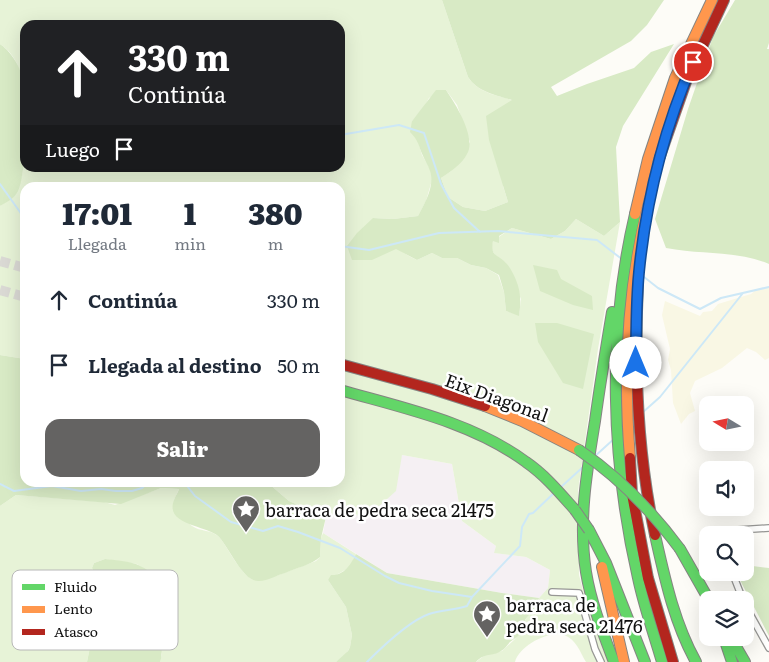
<!DOCTYPE html>
<html lang="es">
<head>
<meta charset="utf-8">
<style>
  :root { --surface:#fff; --page:#f6f6f7; --text:#1f2937; --muted:#747a83; --accent:#646362 }
  body { margin:0; font-family:Literata,serif; background:var(--page); color:var(--text); height:100vh; display:flex; flex-direction:column; font-size:19px; white-space:nowrap }
  * { box-sizing:border-box; margin:0 }
  p { font-size:16px; color:var(--muted) }
  .icon { flex:none; width:28px; height:28px; fill:none; stroke:currentColor; stroke-width:2; stroke-linecap:round; stroke-linejoin:round }
  .map { position:relative; flex:1; overflow:hidden }
  .panel { position:absolute; left:20px; top:182px; width:325px; height:305px; display:flex; flex-direction:column; background:var(--surface); border-radius:15px; box-shadow:0 5px 20px #0002 }
  .panel>* { flex:none }
  .hud { position:absolute; left:20px; top:20px; width:325px; height:152px; border-radius:15px; box-shadow:0 5px 20px #0002; background:#202124; color:#fff; overflow:hidden }
  .needle { width:32px; rotate:280deg }
  .tools { position:absolute; left:699px; top:396px; display:grid; gap:10px }
  .tools a { display:grid; place-items:center; width:55px; height:55px; border-radius:10px; background:var(--surface); box-shadow:0 5px 20px #0002; font-size:25px }
  .pin { position:absolute; display:grid; place-items:center; width:42px; height:42px; color:#fff; margin:-21px; border:2px solid #fff; border-radius:50%; box-shadow:0 1px 5px #0007 }
  .me { position:absolute; width:55px; margin:-28px; rotate:0deg; stroke-linejoin:round; filter:drop-shadow(0 0 4px #0008) }
  .turn { display:flex; align-items:center; gap:18px; height:105px; padding:0 25px; font-size:22px }
  .turn .icon { width:65px; height:65px; stroke-width:2.5 }
  .turn b { display:block; font-size:35px; line-height:42px }
  .then { display:flex; align-items:center; height:48px; padding:0 25px; background:#0003; gap:10px; font-size:19px }
  .eta { display:flex; justify-content:space-evenly; align-items:center; height:85px; text-align:center }
  .eta b { font-size:30px; font-weight:800; line-height:35px }
  .button { display:flex; gap:10px; margin-top:auto; padding:10px 25px }
  .button a { flex:1; height:58px; border-radius:15px; background:var(--accent); color:#fff; font-size:20px; font-weight:800; line-height:58px; text-align:center }
  ul { padding:0; list-style:none }
  li { display:flex; align-items:center; gap:15px; height:65px; padding:0 25px }
  li div { flex:1 }
  li b { display:block; font-size:19px }
  li em { font-style:normal }
  .map>svg:first-child { display:block }
  .industrial { fill:#f5f0f3 }
  .farmland { fill:#f9f7e4 }
  .green { fill:#e7f3d7 }
  .forest { fill:#d8eac5 }
  .lines { fill:none; stroke-linecap:round; stroke-linejoin:round }
  .stream { stroke:#cde8f7; stroke-width:2 }
  .highway-tunnel { stroke:#dad9d4; stroke-width:10; stroke-dasharray:10 5; stroke-linecap:butt }
  .street-casing { stroke:#979795; stroke-width:8 }
  .fast-casing { stroke:#858482; stroke-width:12 }
  .slow-casing { stroke:#858482; stroke-width:12 }
  .jam-casing { stroke:#858482; stroke-width:12 }
  .street { stroke:#fffffe; stroke-width:5.5 }
  .fast { stroke:#63d668; stroke-width:10 }
  .slow { stroke:#ff974d; stroke-width:10 }
  .jam { stroke:#b3261e; stroke-width:10 }
  .fast-bridge-casing { stroke:#858482; stroke-width:12; stroke-linecap:butt }
  .fast-bridge { stroke:#63d668; stroke-width:10 }
  .route-casing { stroke:#114b97; stroke-width:12 }
  .route { stroke:#1a73e8; stroke-width:9 }
  .labels { text-anchor:middle; dominant-baseline:central; stroke-width:5; stroke-linejoin:round; paint-order:stroke }
  .street-label { font-size:18px; fill:#111; stroke:#fff }
  .poi-label { font-size:18px; fill:#111; stroke:#fff; text-anchor:start }
  .key { fill:#fff; stroke:#b8b8b8; stroke-width:1 }
  .key-label { font-size:14px; fill:#111 }
</style>
</head>
<body>
<div class="map">
<svg width="769" height="662" viewBox="0 0 769 662">
  <rect width="100%" height="100%" fill="#fdfcf7"/>
  <path class="industrial" d="M402 455 452 464 462 521 496 546 495 553 526 557 550 570 548 588 539 598 502 593 387 573 323 533 326 517 343 513 367 516Z"/>
  <path class="farmland" d="M769 288V358L765 360 756 352 747 348 722 368 695 381 690 393 695 411 689 414 681 424 673 403 671 370 668 360 670 349 662 315 665 301 700 316 703 312 712 311 718 304 751 294 757 289Z"/>
  <path class="green" d="M0 0H442L468 77C479 93 495 95 513 100L503 186 508 202 485 211 463 207 448 197 441 178 451 171 470 142 457 105 446 90 429 98 424 107 412 121 422 155 430 169 432 180 426 201 418 216 393 219 373 218C387 237 394 250 417 260L432 253 442 258H457L471 265 486 268 498 275 504 292 506 311 519 315 521 299 505 262 496 257 491 248 493 241 512 228 551 239 565 231 576 219 604 236 620 222 598 349 578 491 579 575 588 609 608 662H586C580 652 576 639 564 635 549 630 519 646 515 662H476L485 655 502 651 515 639 528 615 536 608 539 598 548 588 550 570 526 557 494 553 496 546 462 521 452 464 402 455 396 491 367 517 343 513 326 517 323 512 307 509 289 501 268 483 340 482V334H342L340 329V188H25V359L0 355V206L15 195 22 175 25 150V168H340V25H25V94C23 75 17 55 0 44Z
    M161 488 179 489 174 500C179 508 185 520 192 526 200 532 212 529 220 538 230 551 240 574 254 580L273 577 316 561 320 557 321 538 323 533 356 554 350 567 328 580 346 607 352 635 350 647 345 656 336 662H160L162 654 160 649 162 624 170 607 165 586 152 574 137 564 105 559 94 563 92 568 103 593V599L95 622 87 662H0V506L16 495 104 502 115 505Z"/>
  <path class="forest" d="M442 0H664L647 25 631 41 551 87 557 96 587 84 634 68 651 52 674 44 623 126 616 147 620 222 604 236 576 219 565 231 551 239 512 228 499 236V243L493 241C490 257 498 254 506 263 510 267 514 275 516 280 521 292 521 303 519 316L506 311 504 292 499 275 486 268 471 265 457 258H442L432 253 417 260 396 249 372 260H352L347 246 357 233 373 218 393 219 418 216C425 203 435 186 430 171 428 165 425 161 423 156 418 145 419 141 410 132L412 121 436 90H446C455 103 477 138 467 154 462 164 450 172 441 178L448 197 463 207 485 211 508 202 489 140 486 116 512 100C495 95 478 92 468 77Z
    M735 0H769V43L767 49H769V264C736 250 701 255 666 248L655 219 688 109 713 37Z
    M0 44C10 51 18 63 22 75 28 96 27 172 18 191 14 199 7 202 0 206Z
    M533 265 557 270 561 279 592 296 593 310 573 305 540 291Z
    M535 323H557L594 334 583 389 563 383 538 342Z
    M0 355 25 359V482L268 483 289 501 307 509 323 512 326 517 321 538 320 557C311 565 296 568 285 573 277 575 268 581 259 581 243 582 230 549 219 537 208 525 164 526 174 500 175 496 178 493 179 489L161 488 121 504 16 495 0 506Z
    M356 554 387 573 502 593 539 598C536 610 531 611 525 620 527 631 518 636 510 642 507 645 505 649 501 651 492 657 485 652 476 662H336L348 651 350 647 352 635 346 607 328 580 331 575C344 576 351 564 356 554Z
    M105 559C115 560 126 561 136 564 151 570 169 586 170 603 171 611 163 617 162 624 159 635 164 653 160 662H87L95 622 103 599V592L92 568 94 563Z
    M745 565 769 568V636L742 584 737 573 745 572Z"/>
  <g class="lines">
    <path class="stream" d="M340 135 399 125 424 133 441 184 454 208 480 232
      M0 184 25 219
      M340 246 369 250 439 233 498 231 597 240 623 260
      M639 273 658 288 700 309 721 298 769 287
      M642 413 660 397 743 293
      M594 457 615 438
      M184 482 195 496 231 522 263 531 278 526 298 532 340 548 385 576 399 583 432 591 472 597
      M0 484 14 491 52 486 81 491 101 489 116 491H132L142 488 149 482
      M561 487 583 467
      M367 662C382 647 409 621 429 614 441 610 455 610 467 606L472 597 520 546 522 527 529 514 533 513 555 492"/>
    <path class="highway-tunnel" d="M0 261 25 268
      M0 290 25 297"/>
    <g class="street-casing">
      <path id="street" d="M728 535 738 530 769 528
        M732 572 743 600
        M552 592 579 593 595 649 601 662
        M745 605 769 648"/>
    </g>
    <g class="fast-casing">
      <path id="fast" d="M635 214C607 333 611 460 638 578 644 607 654 634 662 662
        M612 312C606 348 600 384 595 421 587 470 578 521 586 572 591 603 603 633 614 662
        M340 390C403 408 472 422 526 462 545 475 560 493 575 510
        M589 530 606 563 645 662
        M655 535C665 579 674 622 696 662
        M680 549 709 600
        M724 638 732 662
        M731 638 745 662"/>
    </g>
    <g class="slow-casing">
      <path id="slow" d="M635 214 648 159 675 78 712 0
        M485 406 522 421 579 450
        M630 458C623 372 627 289 648 204 651 188 654 172 660 156
        M602 567 624 662"/>
    </g>
    <g class="jam-casing">
      <path id="jam" d="M660 156 687 79 724 0
        M638 284C634 368 637 452 655 535
        M340 364 432 389 485 406
        M630 458 632 494 648 578 673 662"/>
    </g>
    <use href="#street" class="street"/>
    <use href="#fast" class="fast"/>
    <use href="#slow" class="slow"/>
    <use href="#jam" class="jam"/>
    <g class="fast-bridge-casing">
      <path id="fast-bridge" d="M579 450C619 477 651 510 680 549
        M575 510 589 530"/>
    </g>
    <use href="#fast-bridge" class="fast-bridge"/>
  </g>
  <g class="lines">
    <g class="route-casing">
      <path id="route" d="M636 363C636 332 636 302 639 272 646 201 665 127 693 62"/>
    </g>
    <use href="#route" class="route"/>
  </g>
  <defs>
    <g id="sight-pin" transform="scale(1.4375)"><path d="M0 17L-7.5 6A9.5 9.5 0 1 1 7.5 6Z" fill="#646362" stroke="#fff"/><path d="M0-6L1.8-2.2L6-1.7L2.9 1.2L3.7 5.4L0 3.3L-3.7 5.4L-2.9 1.2L-6-1.7L-1.8-2.2Z" fill="#fff"/></g>
  </defs>
  <g fill-rule="evenodd">
    <use href="#sight-pin" x="246" y="509"/>
    <use href="#sight-pin" x="487" y="614"/>
  </g>
  <g class="labels">
    <g class="street-label">
      <text transform="translate(497 397) rotate(20)">Eix Diagonal</text>
    </g>
    <g class="poi-label">
      <text x="265" y="509">barraca de pedra seca 21475</text>
      <text x="506" y="604">barraca de<tspan x="506" dy="21">pedra seca 21476</tspan></text>
    </g>
  </g>
  <rect x="12" y="570" width="166" height="80" rx="8" class="key"/>
  <rect x="22" y="584" width="23" height="6" fill="#63d668"/>
  <rect x="22" y="606" width="23" height="7" fill="#ff974d"/>
  <rect x="22" y="629" width="23" height="6" fill="#b3261e"/>
  <g class="key-label">
    <text x="54" y="592">Fluido</text>
    <text x="54" y="614">Lento</text>
    <text x="54" y="637">Atasco</text>
  </g>
</svg>
<div class="tools">
<a><svg class="needle" viewBox="-14 -14 28 28"><path d="M0-13l5 13h-10z" fill="#e53935"/><path d="M0 13l5-13h-10z" fill="#747a83"/></svg></a>
<a><svg class="icon" aria-label="sound" viewBox="0 0 24 24"><path d="M4 9h4l5-4v14l-5-4H4zM17 9q2 3 0 6"/></svg></a>
<a><svg class="icon" aria-label="search" viewBox="0 0 24 24"><circle cx="10" cy="10" r="6"/><path d="M15 15l6 6"/></svg></a>
<a><svg class="icon" aria-label="layers" viewBox="0 0 24 24"><path d="M12 4l9 5-9 5-9-5zM3 14l9 5 9-5"/></svg></a>
</div>
<div class="pin" style="left:693px;top:62px;background:#d93025"><svg class="icon" aria-label="arrive" viewBox="0 0 24 24"><path d="M6 21V4h12l-3 4 3 4H6"/></svg></div>
<svg class="me" style="left:636px;top:363px" viewBox="-20 -20 40 40"><circle r="19" fill="#fff"/><path d="M0-13L10 11 0 6-10 11z" fill="#1a73e8"/></svg>
<div class="hud">
<div class="turn"><svg class="icon" aria-label="ahead" viewBox="0 0 24 24"><path d="M12 20V5M6 11l6-6 6 6"/></svg><div><b>330 m</b>Continúa</div></div>
<div class="then">Luego<svg class="icon" aria-label="arrive" viewBox="0 0 24 24"><path d="M6 21V4h12l-3 4 3 4H6"/></svg></div>
</div>
<section class="panel">
<div class="eta">
<div><b>17:01</b><p>Llegada</p></div>
<div><b>1</b><p>min</p></div>
<div><b>380</b><p>m</p></div>
</div>
<ul>
<li><svg class="icon" aria-label="ahead" viewBox="0 0 24 24"><path d="M12 20V5M6 11l6-6 6 6"/></svg><div><b>Continúa</b></div><em>330 m</em></li>
<li><svg class="icon" aria-label="arrive" viewBox="0 0 24 24"><path d="M6 21V4h12l-3 4 3 4H6"/></svg><div><b>Llegada al destino</b></div><em>50 m</em></li>
</ul>
<div class="button"><a>Salir</a></div>
</section>
</div>
</body>
</html>
